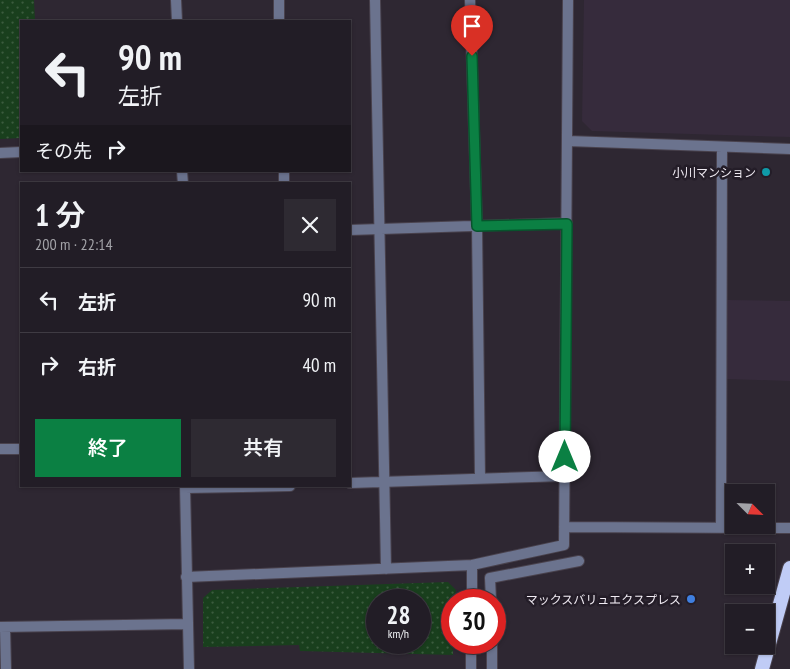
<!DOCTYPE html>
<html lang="ja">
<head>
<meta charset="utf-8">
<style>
  :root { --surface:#221d26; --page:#2e2a32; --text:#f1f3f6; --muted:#a2a2a7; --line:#3f3b43; --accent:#0b8043 }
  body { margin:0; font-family:"PT Sans Narrow","Noto Sans JP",sans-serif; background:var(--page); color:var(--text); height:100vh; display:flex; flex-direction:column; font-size:19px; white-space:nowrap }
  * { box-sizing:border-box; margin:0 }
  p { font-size:16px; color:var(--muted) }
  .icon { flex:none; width:28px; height:28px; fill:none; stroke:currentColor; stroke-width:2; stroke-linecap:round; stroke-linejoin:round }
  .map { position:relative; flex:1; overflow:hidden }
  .drawer { position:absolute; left:20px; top:182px; width:331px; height:305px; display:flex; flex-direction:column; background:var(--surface); border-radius:0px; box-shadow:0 1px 4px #0004,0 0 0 1px var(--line) }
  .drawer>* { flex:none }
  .guide { position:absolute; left:20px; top:20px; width:331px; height:152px; border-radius:0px; box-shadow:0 1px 4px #0004,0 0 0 1px var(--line); background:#221d26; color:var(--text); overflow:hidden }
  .needle { width:32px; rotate:114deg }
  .fabs { position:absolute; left:725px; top:484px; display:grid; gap:10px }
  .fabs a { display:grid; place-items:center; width:50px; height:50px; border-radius:0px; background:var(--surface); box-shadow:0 1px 4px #0004,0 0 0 1px var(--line); font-size:25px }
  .speed { position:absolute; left:366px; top:589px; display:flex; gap:10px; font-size:25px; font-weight:700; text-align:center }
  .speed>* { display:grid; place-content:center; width:65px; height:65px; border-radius:50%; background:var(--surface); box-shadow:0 1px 4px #0004,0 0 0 1px var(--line); line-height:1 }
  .speed small { font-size:12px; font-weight:400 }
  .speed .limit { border:8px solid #d22; background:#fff; color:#111 }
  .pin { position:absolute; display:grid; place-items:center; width:42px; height:42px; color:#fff; margin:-51px -21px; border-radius:50% 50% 50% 0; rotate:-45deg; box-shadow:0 0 5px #0007 }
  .pin .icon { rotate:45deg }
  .me { position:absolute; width:55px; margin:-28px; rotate:0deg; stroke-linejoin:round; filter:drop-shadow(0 0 4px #0008) }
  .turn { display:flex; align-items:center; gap:18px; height:105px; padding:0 15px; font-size:22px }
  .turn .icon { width:65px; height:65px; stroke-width:2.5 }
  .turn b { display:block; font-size:35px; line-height:42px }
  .then { display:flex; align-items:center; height:48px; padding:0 15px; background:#0003; gap:10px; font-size:19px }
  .round { display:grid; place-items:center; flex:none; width:52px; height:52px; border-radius:0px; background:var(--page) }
  .overview { display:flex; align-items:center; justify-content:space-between; height:85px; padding:0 15px }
  h1 { font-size:30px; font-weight:600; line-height:38px }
  .primary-button { display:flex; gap:10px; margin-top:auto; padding:10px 15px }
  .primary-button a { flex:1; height:58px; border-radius:0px; background:var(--accent); color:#fff; font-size:20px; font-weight:600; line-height:58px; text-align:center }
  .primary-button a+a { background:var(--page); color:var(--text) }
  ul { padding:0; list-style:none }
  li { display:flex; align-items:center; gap:15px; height:65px; padding:0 15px; border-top:1px solid var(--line) }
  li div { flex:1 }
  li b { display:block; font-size:19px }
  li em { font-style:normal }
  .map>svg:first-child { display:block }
  .built { fill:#362b3c }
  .park { fill:url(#park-dots); fill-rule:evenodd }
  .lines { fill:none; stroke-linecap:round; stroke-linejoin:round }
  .minor-casing { stroke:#49424d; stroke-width:12 }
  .trunk-casing { stroke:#49424d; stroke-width:16 }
  .minor { stroke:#6b738e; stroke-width:10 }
  .trunk { stroke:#c0ccf6; stroke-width:14 }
  .route-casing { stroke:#07532c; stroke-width:12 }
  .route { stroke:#0b8043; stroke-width:9 }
  .culture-dot { fill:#0f9aa8; stroke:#241d28; stroke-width:2 }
  .shop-dot { fill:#3f7fe0; stroke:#241d28; stroke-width:2 }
  .labels { text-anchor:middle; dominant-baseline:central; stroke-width:5; stroke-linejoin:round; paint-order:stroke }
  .poi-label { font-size:12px; fill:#f0ebf3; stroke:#241d28; text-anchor:end }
</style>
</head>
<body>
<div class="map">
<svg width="790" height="669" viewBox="0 0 790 669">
  <defs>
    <pattern id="park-dots" width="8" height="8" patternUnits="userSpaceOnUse" patternTransform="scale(1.25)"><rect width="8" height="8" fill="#193f1d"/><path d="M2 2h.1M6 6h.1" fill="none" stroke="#3b5b3e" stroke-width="1.8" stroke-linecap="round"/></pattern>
  </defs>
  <rect width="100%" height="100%" fill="#2e2732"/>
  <path class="built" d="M584 0H790V137L592 131 582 121Z
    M727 300 790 301V381L727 379Z"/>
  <path class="park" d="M0 0H34L35 21H21V138L0 139Z
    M448 582 456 590 455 600H452L453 655 300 651 299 645 203 647V598L212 590ZM378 600H420V642H378Z"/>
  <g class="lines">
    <g class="minor-casing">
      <path id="minor" d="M176 0 177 21
        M279 0V21
        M375 0 386 569
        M470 0 477 226 480 478
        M568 141 790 149
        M0 153 21 152
        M182 171 183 184
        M284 171V184
        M350 230 567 223
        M0 449H21
        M350 483 564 476
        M185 486 189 669
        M185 488 290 486
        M564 527 790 528
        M721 527 722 147
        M186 577 472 565 564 545 568 0
        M472 600V565
        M491 600 490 578 579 561
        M0 627 187 624
        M5 627 6 669
        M492 642V669
        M471 669V642"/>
    </g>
    <g class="trunk-casing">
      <path id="trunk" d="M762 669 790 568"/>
    </g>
    <use href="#minor" class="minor"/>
    <use href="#trunk" class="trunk"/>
  </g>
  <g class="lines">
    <g class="route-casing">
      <path id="route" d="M472 56 477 226 567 224 565 457"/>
    </g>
    <use href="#route" class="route"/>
  </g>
  <circle class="culture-dot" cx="766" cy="172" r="5"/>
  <circle class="shop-dot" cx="691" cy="599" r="5"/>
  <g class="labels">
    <g class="poi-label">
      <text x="756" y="172">小川マンション</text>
      <text x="681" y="599">マックスバリュエクスプレス</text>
    </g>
  </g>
</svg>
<div class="fabs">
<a><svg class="needle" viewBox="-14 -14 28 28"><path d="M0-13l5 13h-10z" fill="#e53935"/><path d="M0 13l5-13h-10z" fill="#a2a2a7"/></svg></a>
<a>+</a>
<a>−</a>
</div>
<div class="speed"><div>28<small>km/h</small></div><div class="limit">30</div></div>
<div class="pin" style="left:472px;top:56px;background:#d93025"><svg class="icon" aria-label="arrive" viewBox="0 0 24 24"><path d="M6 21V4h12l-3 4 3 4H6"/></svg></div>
<svg class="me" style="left:565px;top:457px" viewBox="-20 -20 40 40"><circle r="19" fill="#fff"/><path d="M0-13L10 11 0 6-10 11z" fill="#0b8043"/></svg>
<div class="guide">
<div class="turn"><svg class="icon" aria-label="left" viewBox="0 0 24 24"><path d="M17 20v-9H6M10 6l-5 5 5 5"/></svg><div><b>90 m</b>左折</div></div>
<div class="then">その先<svg class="icon" aria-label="right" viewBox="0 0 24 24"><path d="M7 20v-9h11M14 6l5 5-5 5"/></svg></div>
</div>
<section class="drawer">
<div class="overview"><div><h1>1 分</h1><p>200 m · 22:14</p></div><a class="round"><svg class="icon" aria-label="close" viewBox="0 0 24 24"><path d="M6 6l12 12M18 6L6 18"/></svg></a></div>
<ul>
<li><svg class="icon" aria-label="left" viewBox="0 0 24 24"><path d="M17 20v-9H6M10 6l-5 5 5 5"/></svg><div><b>左折</b></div><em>90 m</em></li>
<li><svg class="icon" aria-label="right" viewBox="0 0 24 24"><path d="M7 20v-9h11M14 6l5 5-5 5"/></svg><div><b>右折</b></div><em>40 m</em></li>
</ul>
<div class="primary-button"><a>終了</a><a>共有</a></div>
</section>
</div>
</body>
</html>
